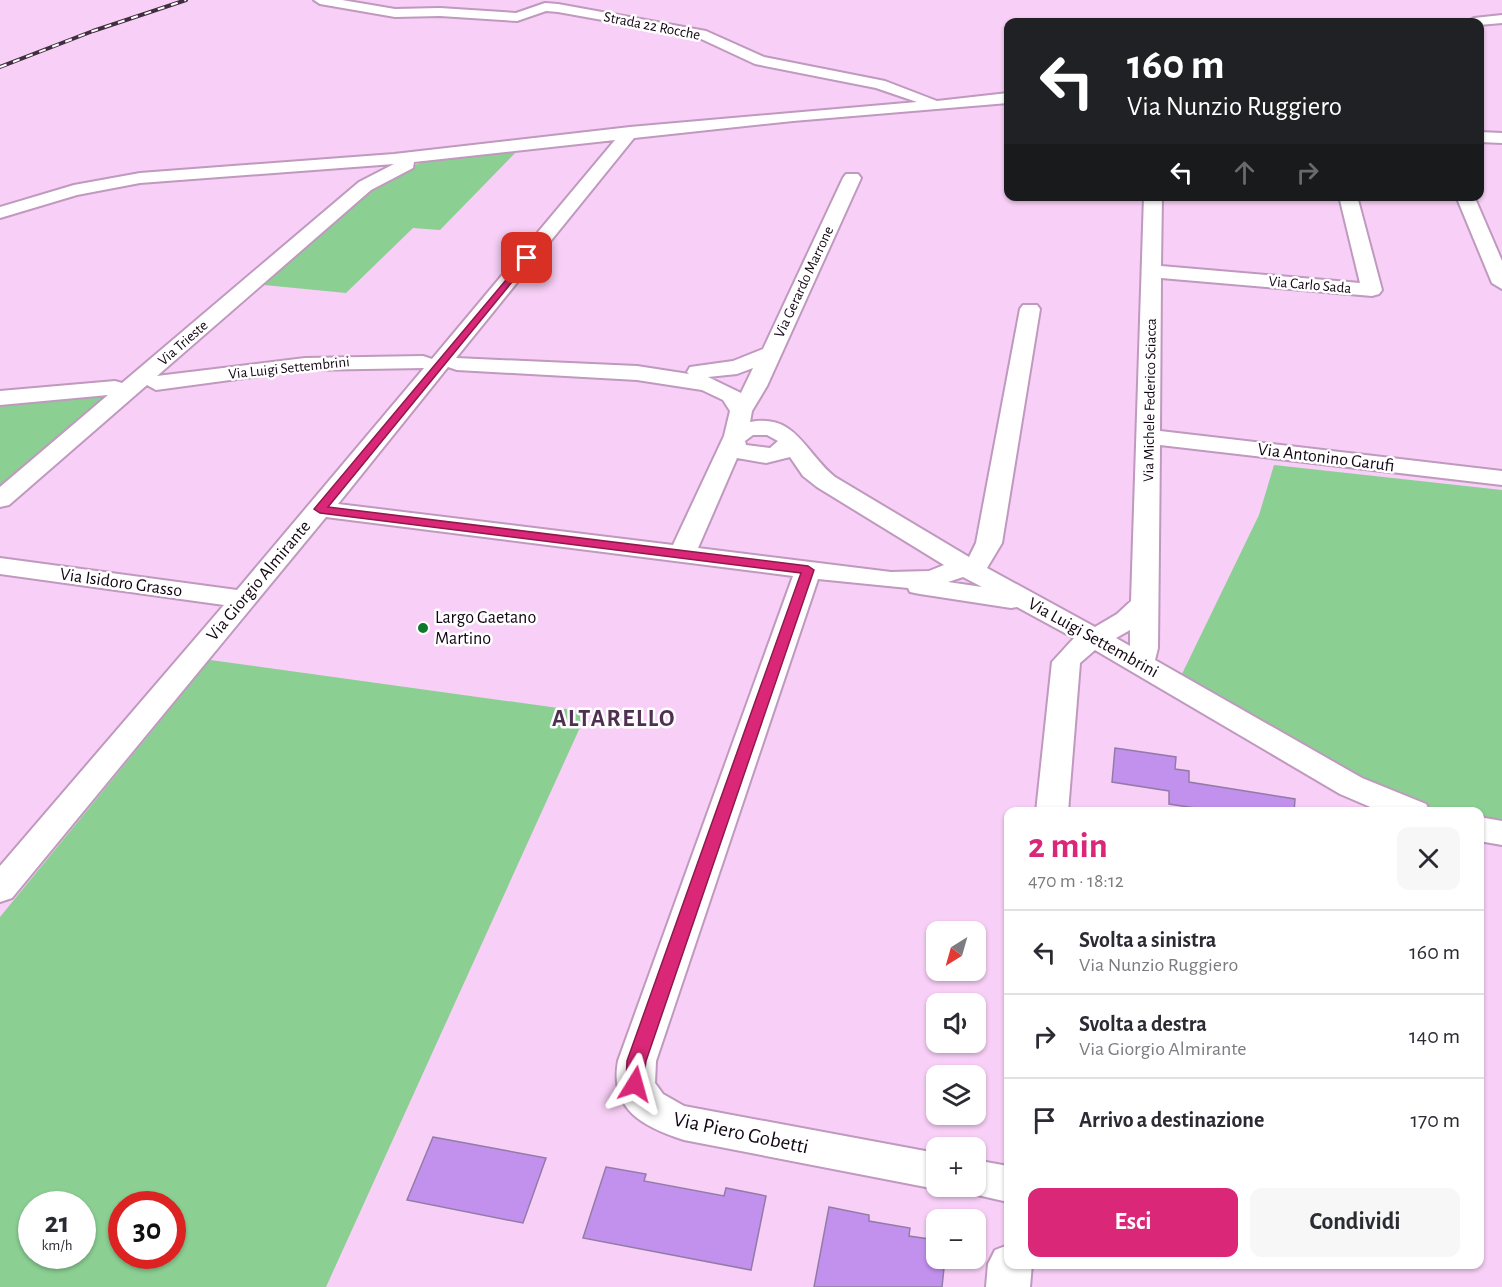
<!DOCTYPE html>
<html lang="it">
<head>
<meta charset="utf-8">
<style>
  :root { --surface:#fff; --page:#f7f7f7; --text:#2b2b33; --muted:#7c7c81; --line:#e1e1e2; --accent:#db2777 }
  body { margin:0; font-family:"Alegreya Sans",sans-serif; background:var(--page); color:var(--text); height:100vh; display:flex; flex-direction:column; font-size:22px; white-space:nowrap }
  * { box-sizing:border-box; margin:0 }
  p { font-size:20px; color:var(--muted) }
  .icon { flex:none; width:33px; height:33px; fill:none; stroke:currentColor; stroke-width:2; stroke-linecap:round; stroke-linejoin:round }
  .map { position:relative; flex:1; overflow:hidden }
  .drawer { position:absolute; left:1004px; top:807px; width:480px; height:462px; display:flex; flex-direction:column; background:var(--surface); border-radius:12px; box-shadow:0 2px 4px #0004 }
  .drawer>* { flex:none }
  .hud { position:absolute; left:1004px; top:18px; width:480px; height:183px; border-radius:12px; box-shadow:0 2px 4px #0004; background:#202124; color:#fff; overflow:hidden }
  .needle { width:39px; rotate:217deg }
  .buttons { position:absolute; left:926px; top:921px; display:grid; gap:12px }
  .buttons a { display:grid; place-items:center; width:60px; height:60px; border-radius:12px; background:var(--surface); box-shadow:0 2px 4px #0004; font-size:30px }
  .speed { position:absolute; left:18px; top:1191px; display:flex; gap:12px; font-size:30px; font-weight:700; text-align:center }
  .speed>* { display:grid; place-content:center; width:78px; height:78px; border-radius:50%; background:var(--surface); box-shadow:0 2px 4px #0004; line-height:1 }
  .speed small { font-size:15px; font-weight:400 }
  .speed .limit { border:9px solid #d22; background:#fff; color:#111 }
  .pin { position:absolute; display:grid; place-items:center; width:51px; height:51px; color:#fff; margin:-26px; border-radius:12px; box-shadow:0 3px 9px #0006 }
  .me { position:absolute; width:66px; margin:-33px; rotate:8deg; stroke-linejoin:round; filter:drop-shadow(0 0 4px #0008) }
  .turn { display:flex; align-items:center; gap:21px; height:126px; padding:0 24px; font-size:27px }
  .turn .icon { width:78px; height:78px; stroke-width:2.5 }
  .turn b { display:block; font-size:42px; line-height:51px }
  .lanes { display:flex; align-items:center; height:57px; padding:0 24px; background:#0003; justify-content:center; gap:30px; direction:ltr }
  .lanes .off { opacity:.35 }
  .round { display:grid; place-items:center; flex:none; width:63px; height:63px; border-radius:12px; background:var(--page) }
  .summary { display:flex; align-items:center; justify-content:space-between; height:102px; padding:0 24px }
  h1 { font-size:36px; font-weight:600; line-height:45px; color:var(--accent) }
  .action { display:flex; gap:12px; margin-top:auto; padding:12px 24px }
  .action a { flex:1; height:69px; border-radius:12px; background:var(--accent); color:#fff; font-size:24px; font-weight:600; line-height:69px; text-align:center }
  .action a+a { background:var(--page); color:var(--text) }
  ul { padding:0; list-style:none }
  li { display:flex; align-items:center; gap:18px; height:84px; padding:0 24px; border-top:2px solid var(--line) }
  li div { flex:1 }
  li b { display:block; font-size:22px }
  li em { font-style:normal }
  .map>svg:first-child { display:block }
  .green { fill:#8bcf93; fill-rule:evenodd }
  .building { fill:#c291ee; stroke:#927ca7; stroke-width:1.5 }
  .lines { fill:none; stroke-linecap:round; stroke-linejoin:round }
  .minor-casing { stroke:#bf99be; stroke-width:4 }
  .minor { fill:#fff; fill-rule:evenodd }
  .rail-casing { stroke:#412e40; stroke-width:4 }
  .rail { stroke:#fff; stroke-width:2; stroke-dasharray:7; stroke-linecap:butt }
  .route { fill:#db2777; stroke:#8e194d; stroke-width:1.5 }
  .poi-dot { fill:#0c792d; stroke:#fff; stroke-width:2 }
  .labels { text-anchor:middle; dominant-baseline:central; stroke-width:5; stroke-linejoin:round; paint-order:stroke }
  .far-street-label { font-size:15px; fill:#130613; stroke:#fff }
  .street-label { font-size:18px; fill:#130613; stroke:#fff }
  .poi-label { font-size:18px; fill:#130613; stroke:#fff; text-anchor:start }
  .near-street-label { font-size:21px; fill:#130613; stroke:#fff }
  .district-label { font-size:24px; font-weight:bold; letter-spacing:1.5px; fill:#503050; stroke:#fff }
</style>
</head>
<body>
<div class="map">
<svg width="1502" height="1287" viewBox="0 0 1502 1287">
  <rect width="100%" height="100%" fill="#f8cff6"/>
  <path class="green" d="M520 148 440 230 413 228 346 293 264 285C307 247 363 185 415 165 447 152 486 152 520 148Z
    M108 394 0 488V403Z
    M1274 465 1502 490V825L1479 821V812H1443L1394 795 1350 774 1180 678 1259 515Z
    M210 660 587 712 326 1287H0V917ZM82 1204V1256H32V1204ZM122 1204H172V1256H122Z"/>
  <path class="building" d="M1115 748 1176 757 1175 769 1189 771V782L1295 799 1294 812H1195V808L1169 804V791L1112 782Z
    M433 1137 546 1158 523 1223 407 1200Z
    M606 1167 646 1174 644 1181 724 1196 726 1188 766 1196 751 1270 583 1238Z
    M829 1207 869 1215V1221L910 1228 909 1236 936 1240V1258H945L942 1287H814Z"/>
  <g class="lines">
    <g class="minor-casing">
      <path id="minor" d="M314 0H342L395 9 440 8 516 13 545 3 558 4 706 31 764 57 885 81 937 101 1008 93V103L793 121 634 138 456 358 637 366 689 374 687 372 690 367 733 361 763 349 843 178 846 174H858L861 178 767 386 752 411 750 422C796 413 805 453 835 477L969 557 976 543 1020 309 1023 305H1037L1040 309 1002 543 987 568 1095 627 1117 614 1131 601 1144 196H1162L1161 266 1360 283 1339 196H1357L1382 290 1379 294 1372 296 1161 278 1160 431 1502 471V485L1160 445 1158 648 1155 660 1362 778 1426 804 1430 812H1382L1340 794 1095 650 1080 663 1068 812H1036L1052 662 1074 638 1017 607 1011 608 920 594 910 592 908 588 818 579 656 1061 655 1083 663 1094 684 1106 936 1153V1186H943L936 1189 684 1140C644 1127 609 1110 618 1061L793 576 326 517 12 898 0 902V866L224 605 0 574V558L237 590 424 368 305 370 156 390 147 385 9 505 0 507V487L108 395 0 405V391L115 381 122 383 359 182 394 164 140 183 77 195 0 218V207L74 185 140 173 394 154 630 127 917 102 876 88 755 64 697 37 558 12 546 11 517 21 440 16 395 17 320 4ZM615 140 432 359 423 356 305 358 157 376 371 190 413 168 414 162ZM448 367 457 370 637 380 702 390 723 400 730 411 724 436 673 545 338 504ZM753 368 741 393 708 377 737 374ZM753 435H767L778 441 770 448 746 445 745 441ZM790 457 803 476 817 487 944 565 929 571 891 572 698 548 737 458 766 463ZM963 577 982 587 948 582ZM1130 630V646L1116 638Z
        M1502 15V23L1479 25V22H1467L1474 18Z
        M1479 132 1502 133V143L1479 142Z
        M1456 196H1474L1502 261V289L1492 283Z
        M1479 817 1502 821V845L1479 841Z
        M975 1160 1008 1166V1202L960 1191 958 1186H975Z
        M1008 1245V1264H1032L1030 1287H986L988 1264 995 1250Z"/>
    </g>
    <use href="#minor" class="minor"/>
    <g class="rail-casing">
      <path id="rail" d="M0 67 93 31 186 0"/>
    </g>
    <use href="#rail" class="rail"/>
  </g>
  <path class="route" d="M527 255 531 258 530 260 328 507 808 566 814 570 646 1061 642 1090 635 1092 628 1090 626 1084 627 1061 801 573 320 513 314 509Z"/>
  <circle class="poi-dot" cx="423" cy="628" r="6"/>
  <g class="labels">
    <g class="far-street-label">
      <text transform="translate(652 26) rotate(11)">Strada 22 Rocche</text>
      <text transform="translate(804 282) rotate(-65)">Via Gerardo Marrone</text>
      <text transform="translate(1310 285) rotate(5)">Via Carlo Sada</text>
      <text transform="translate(183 343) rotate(-41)">Via Trieste</text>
      <text transform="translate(289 368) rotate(-6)">Via Luigi Settembrini</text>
      <text transform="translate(1150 400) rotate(-89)">Via Michele Federico Sciacca</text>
    </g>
    <g class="street-label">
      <text transform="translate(1326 458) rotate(7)">Via Antonino Garufi</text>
      <text transform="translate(259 581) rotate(-50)">Via Giorgio Almirante</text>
      <text transform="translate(121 583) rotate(8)">Via Isidoro Grasso</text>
      <text transform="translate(1093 638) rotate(29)">Via Luigi Settembrini</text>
    </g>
    <g class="poi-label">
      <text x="435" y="618">Largo Gaetano<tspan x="435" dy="21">Martino</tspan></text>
    </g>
    <g class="near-street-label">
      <text transform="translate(741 1133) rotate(12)">Via Piero Gobetti</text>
    </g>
    <g class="district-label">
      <text x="614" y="719">ALTARELLO</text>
    </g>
  </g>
</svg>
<div class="buttons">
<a><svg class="needle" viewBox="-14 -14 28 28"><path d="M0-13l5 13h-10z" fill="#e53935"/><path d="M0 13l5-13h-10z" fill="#7c7c81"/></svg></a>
<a><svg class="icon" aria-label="sound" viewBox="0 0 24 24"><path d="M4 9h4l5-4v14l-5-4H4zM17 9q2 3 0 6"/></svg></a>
<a><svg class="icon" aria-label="layers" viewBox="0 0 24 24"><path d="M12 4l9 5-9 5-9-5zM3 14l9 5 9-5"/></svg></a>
<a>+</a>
<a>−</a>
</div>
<div class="speed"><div>21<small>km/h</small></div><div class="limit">30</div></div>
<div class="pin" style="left:527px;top:258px;background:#d93025"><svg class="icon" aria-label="arrive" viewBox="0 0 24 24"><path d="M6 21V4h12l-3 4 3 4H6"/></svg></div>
<svg class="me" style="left:635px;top:1084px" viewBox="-20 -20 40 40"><path d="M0-17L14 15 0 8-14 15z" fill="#db2777" stroke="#fff" stroke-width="4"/></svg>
<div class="hud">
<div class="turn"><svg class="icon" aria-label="left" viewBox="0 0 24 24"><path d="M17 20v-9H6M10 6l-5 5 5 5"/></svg><div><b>160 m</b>Via Nunzio Ruggiero</div></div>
<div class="lanes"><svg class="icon" aria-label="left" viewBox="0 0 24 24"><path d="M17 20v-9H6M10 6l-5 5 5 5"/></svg><svg class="icon off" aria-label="ahead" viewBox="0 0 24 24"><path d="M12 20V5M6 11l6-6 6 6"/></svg><svg class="icon off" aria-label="right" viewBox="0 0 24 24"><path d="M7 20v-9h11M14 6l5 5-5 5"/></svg></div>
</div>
<section class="drawer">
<div class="summary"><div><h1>2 min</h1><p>470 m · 18:12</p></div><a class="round"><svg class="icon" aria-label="close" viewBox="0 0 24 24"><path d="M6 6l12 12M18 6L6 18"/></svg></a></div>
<ul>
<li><svg class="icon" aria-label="left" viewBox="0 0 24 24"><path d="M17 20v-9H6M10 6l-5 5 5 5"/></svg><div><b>Svolta a sinistra</b><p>Via Nunzio Ruggiero</p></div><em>160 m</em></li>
<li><svg class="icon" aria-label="right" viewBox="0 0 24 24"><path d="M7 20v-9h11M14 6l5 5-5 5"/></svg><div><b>Svolta a destra</b><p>Via Giorgio Almirante</p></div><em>140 m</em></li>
<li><svg class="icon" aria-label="arrive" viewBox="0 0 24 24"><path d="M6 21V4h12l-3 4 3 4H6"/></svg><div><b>Arrivo a destinazione</b></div><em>170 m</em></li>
</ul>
<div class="action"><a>Esci</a><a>Condividi</a></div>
</section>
</div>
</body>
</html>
